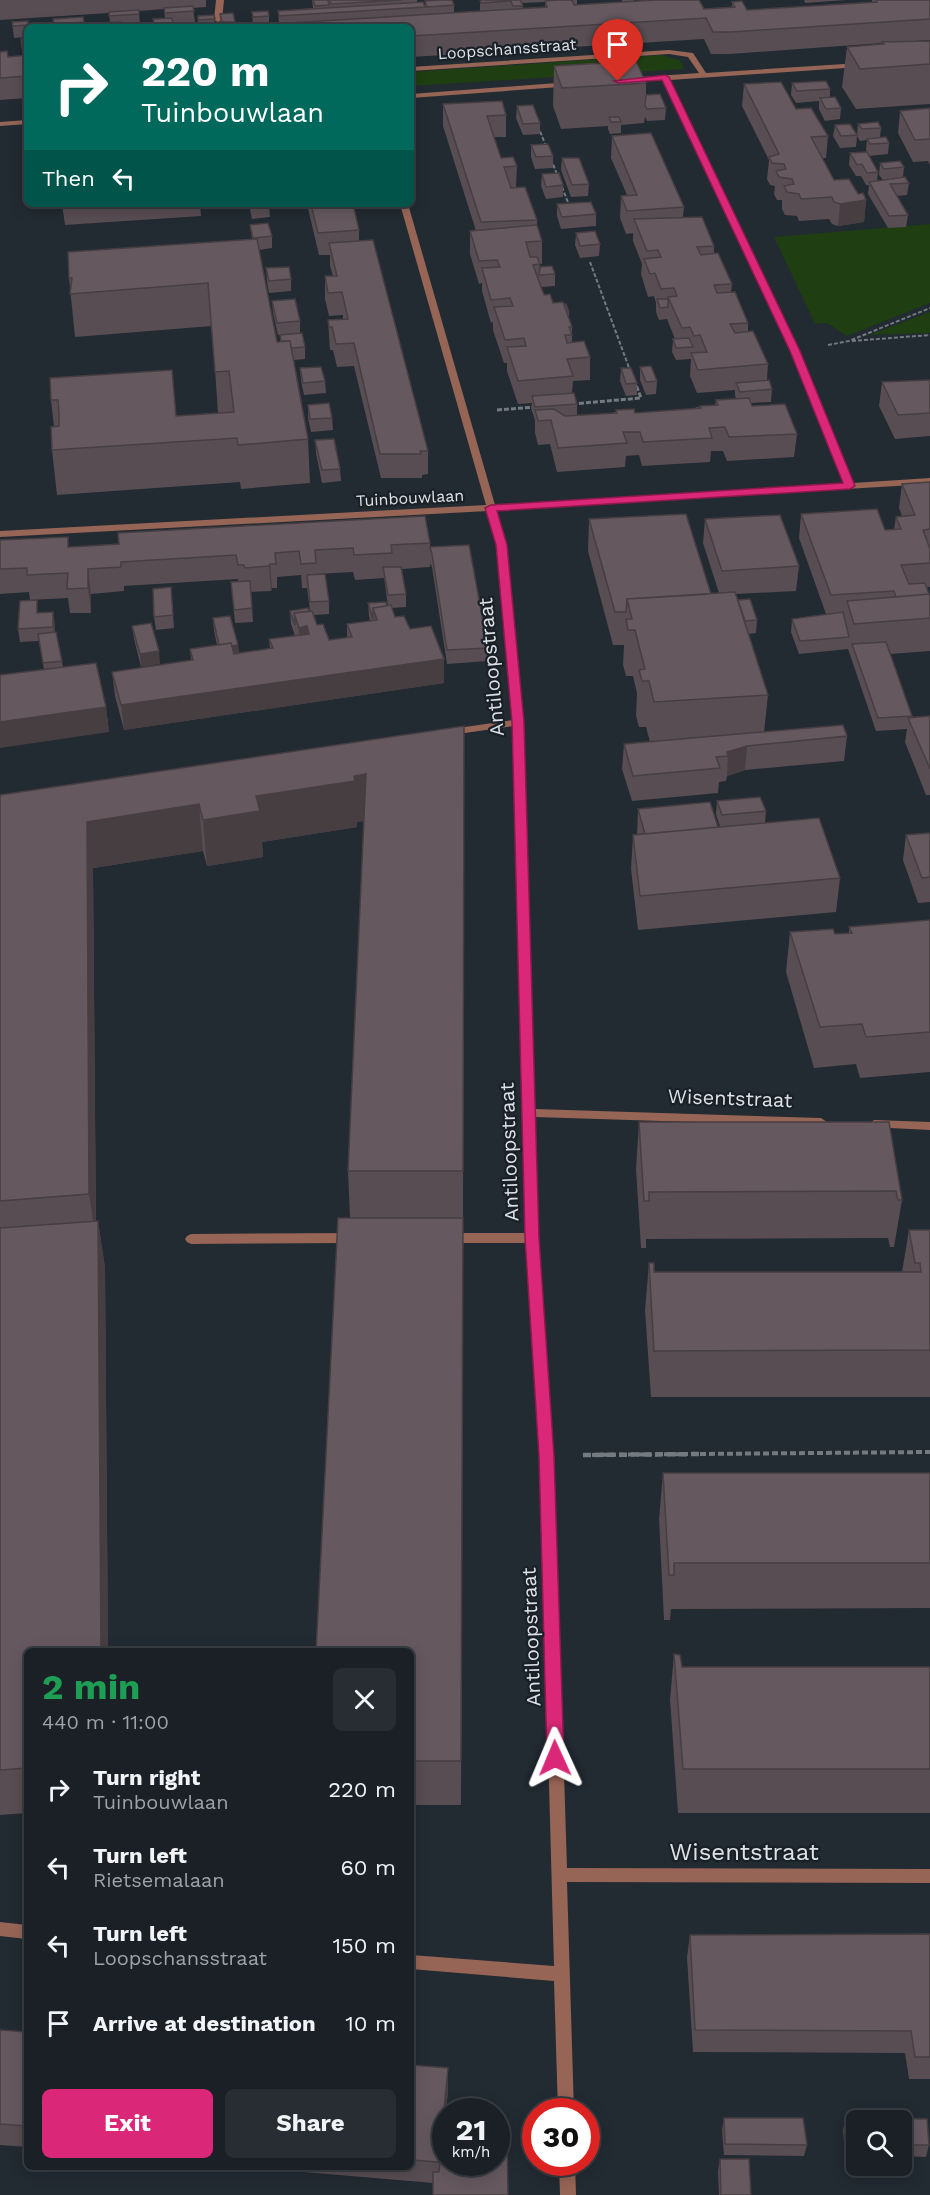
<!DOCTYPE html>
<html lang="en">
<head>
<meta charset="utf-8">
<style>
  :root { --surface:#1a2026; --page:#272d32; --text:#f1f3f6; --muted:#9fa3a7; --line:#383e43; --accent:#db2777 }
  body { margin:0; font-family:"Work Sans",sans-serif; background:var(--page); color:var(--text); height:100vh; display:flex; flex-direction:column; font-size:22px; white-space:nowrap }
  * { box-sizing:border-box; margin:0 }
  p { font-size:20px; color:var(--muted) }
  .icon { flex:none; width:33px; height:33px; fill:none; stroke:currentColor; stroke-width:2; stroke-linecap:round; stroke-linejoin:round }
  .map { position:relative; flex:1; overflow:hidden }
  .drawer { position:absolute; left:24px; top:1648px; width:390px; height:522px; display:flex; flex-direction:column; background:var(--surface); border-radius:9px; box-shadow:0 3px 15px #0003,0 0 0 2px var(--line) }
  .drawer>* { flex:none }
  .guide { position:absolute; left:24px; top:24px; width:390px; height:183px; border-radius:9px; box-shadow:0 3px 15px #0003,0 0 0 2px var(--line); background:#00695c; color:#fff; overflow:hidden }
  .fabs { position:absolute; left:846px; top:2110px; display:grid; gap:12px }
  .fabs a { display:grid; place-items:center; width:66px; height:66px; border-radius:9px; background:var(--surface); box-shadow:0 3px 15px #0003,0 0 0 2px var(--line); font-size:30px }
  .speed { position:absolute; left:432px; top:2098px; display:flex; gap:12px; font-size:30px; font-weight:700; text-align:center }
  .speed>* { display:grid; place-content:center; width:78px; height:78px; border-radius:50%; background:var(--surface); box-shadow:0 3px 15px #0003,0 0 0 2px var(--line); line-height:1 }
  .speed small { font-size:15px; font-weight:400 }
  .speed .limit { border:9px solid #d22; background:#fff; color:#111 }
  .pin { position:absolute; display:grid; place-items:center; width:51px; height:51px; color:#fff; margin:-62px -26px; border-radius:50% 50% 50% 0; rotate:-45deg; box-shadow:0 0 6px #0007 }
  .pin .icon { rotate:45deg }
  .me { position:absolute; width:66px; margin:-33px; rotate:359deg; stroke-linejoin:round; filter:drop-shadow(0 0 4px #0008) }
  .turn { display:flex; align-items:center; gap:21px; height:126px; padding:0 18px; font-size:27px }
  .turn .icon { width:78px; height:78px; stroke-width:2.5 }
  .turn b { display:block; font-size:42px; line-height:51px }
  .then { display:flex; align-items:center; height:57px; padding:0 18px; background:#0003; gap:12px; font-size:22px }
  .round { display:grid; place-items:center; flex:none; width:63px; height:63px; border-radius:9px; background:var(--page) }
  .overview { display:flex; align-items:center; justify-content:space-between; height:102px; padding:0 18px }
  h1 { font-size:36px; font-weight:700; line-height:45px; color:#1e9e55 }
  .primary-button { display:flex; gap:12px; margin-top:auto; padding:12px 18px }
  .primary-button a { flex:1; height:69px; border-radius:9px; background:var(--accent); color:#fff; font-size:24px; font-weight:700; line-height:69px; text-align:center }
  .primary-button a+a { background:var(--page); color:var(--text) }
  ul { padding:0; list-style:none }
  li { display:flex; align-items:center; gap:18px; height:78px; padding:0 18px }
  li div { flex:1 }
  li b { display:block; font-size:22px }
  li em { font-style:normal }
  .map>svg:first-child { display:block }
  .green { fill:#1f3e12 }
  .lines { fill:none; stroke-linecap:round; stroke-linejoin:round }
  .path-far3 { stroke:#737a80; stroke-width:2; stroke-dasharray:4 2; stroke-linecap:butt }
  .path-far2 { stroke:#737a80; stroke-width:3; stroke-dasharray:5 2; stroke-linecap:butt }
  .path-far1 { stroke:#737a80; stroke-width:4; stroke-dasharray:6 3; stroke-linecap:butt }
  .path { stroke:#737a80; stroke-width:4.5; stroke-dasharray:8 4; stroke-linecap:butt }
  .service { fill:#976556; fill-rule:evenodd }
  .minor { fill:#976556; fill-rule:evenodd }
  .wall { fill:#574d52; fill-rule:evenodd }
  .shaded-wall { fill:#473e42 }
  .building { fill:#65595f; stroke:#473e42; stroke-width:1.5 }
  .route { fill:#db2777; stroke:#8e194d; stroke-width:1.5 }
  .labels { text-anchor:middle; dominant-baseline:central; stroke-width:4.5; stroke-linejoin:round; paint-order:stroke }
  .far-street-label { font-size:16px; fill:#dde2e7; stroke:#192028 }
  .street-label { font-size:20px; fill:#dde2e7; stroke:#192028 }
  .near-street-label { font-size:24px; fill:#dde2e7; stroke:#192028 }
</style>
</head>
<body>
<div class="map">
<svg width="930" height="2195" viewBox="0 0 930 2195">
  <rect width="100%" height="100%" fill="#222a32"/>
  <path class="green" d="M660 55 680 60 684 69 411 86V72Z
    M930 224V303L847 336 827 323 815 324 774 237Z
    M930 312V333L869 335Z"/>
  <g class="lines">
    <path class="path-far3" d="M538 126 547 149
      M551 159 558 177
      M562 187 569 205
      M590 262 631 373
      M852 341 930 335
      M828 345 849 341 930 308"/>
    <path class="path-far2" d="M572 404 641 398 636 385
      M497 410 535 407"/>
    <path class="path-far1" d="M583 1455 930 1452"/>
    <path class="path" d="M583 1455 703 1454"/>
    <path class="service" d="M352 1233 356 1235 358 1238 356 1241 352 1243 191 1244 187 1242 185 1239 187 1236 191 1234Z
      M447 1233H532L536 1235 538 1238 536 1241 532 1243H447L443 1241 441 1238 443 1235Z"/>
    <path class="minor" d="M216 0H224L222 20 218 22 214 20Z
      M669 50 693 53 706 73 860 63 864 65 860 67 670 80 799 351 853 483 930 478V484L497 510 507 545 523 722 535 1109 821 1118 827 1122 821 1126 535 1117 538 1238 554 1456 567 1868 930 1869V1883L567 1882 574 2112H558L554 1981 411 1969V1955L554 1966 540 1456 526 1238 513 726 451 735 446 732 451 729 513 720 497 545 488 511 0 537V531L486 505 400 204H408L495 505 844 483 791 351 663 80 629 82 625 80 629 78 699 73 688 57 669 54 411 71V67Z
      M570 82H573V86L411 98V94Z
      M27 120V124L0 126V122Z
      M874 1120 930 1122V1130L870 1127 868 1124Z
      M0 1922 27 1925V1939L0 1936Z
      M559 2163H575L576 2195H560Z"/>
  </g>
  <path class="wall" d="M0 0H206V7L193 8 195 22 173 24V27H153V19L165 18 164 9 139 11 140 26 122 27 110 22 109 13 0 20Z
    M312 0H328L329 3 328 0H417V2L425 7V15V1L454 5V13L480 11V0H577V5L622 2V0H634V1L651 0H702H699L704 9 732 7V2L747 10 872 2V0H930V40L899 42 930 41V104L856 109 842 87 847 47 882 44V43L730 54H711L704 39 411 57V27H221L220 14 235 22 236 27 253 25 252 12 269 16V24H279L278 11 313 8ZM545 2V7L523 8 522 3Z
    M804 0H846L805 3Z
    M214 15 215 27H198V16Z
    M83 17 84 24 89 27H54L53 19Z
    M28 21V27H27V37L14 38 12 22Z
    M27 39V98L0 100V52L8 57 23 56 22 48Z
    M554 66 646 83V95L666 108 665 120 647 121 645 117 644 123 621 125V133L610 134 608 129V126L561 129 553 106Z
    M792 83 830 89V97L841 108 840 119 825 121 819 109V101L796 103 791 95Z
    M744 84 796 109 828 136 826 158H822L834 180 866 200 864 222 838 226 832 224 829 219 799 221 797 216 785 215 782 209V200H777L774 194 775 186 770 185 767 179 769 160 742 106Z
    M443 104 506 115V137H494L501 158 517 166 516 188 537 220V226L542 241V264H539L540 267 555 274V286L541 287 544 295 553 303 569 312V318L572 327V342L590 357V380L573 381 572 393 577 404V416L613 414V412L635 413 696 409V407L715 405 716 400 736 399 735 395V390L697 393 690 376 691 359 676 360 672 352 673 339H675L667 319 659 320 656 312V303L654 296 648 297 641 274 642 264 633 241V233L626 234 620 218 621 196 627 195 611 158 612 136 684 207 683 217 714 246V254L732 284 731 292 748 323V332L768 364 767 380 772 389 771 402 751 403 752 406 797 434 794 457 727 461 723 451H711L710 462 642 466 639 455 626 456 625 467 557 472 550 444 538 445 535 433V420L531 408 532 403 518 404 507 371V363H504L493 330V322L491 323 482 291V283L479 284 470 254V231H476L443 126Z
    M517 106 540 123V134L523 135 516 118Z
    M930 108V165L928 161 913 162 898 133 900 111Z
    M858 124 881 128 880 138 889 143 888 154 869 156 866 150 867 140 860 141 857 136 856 147 840 148 833 136 835 125 857 135Z
    M531 145 553 156V168L535 169 531 157Z
    M850 153 878 172 877 181 883 180 879 175 880 163 904 167 903 177 909 183 907 195 896 196 908 215 906 227 888 228 868 194 869 185H866L861 176H856L849 165Z
    M562 158 589 184 588 196 571 197 561 170Z
    M542 174 563 185V197L546 199 541 186Z
    M62 204H200L201 216 65 225Z
    M249 204H269L270 217 252 219Z
    M307 204H353L359 230V241L428 451V474L422 475V478H381L354 366 337 367 333 350H330L328 320 343 319V315L329 316 325 299V276H333L330 266V255H319Z
    M557 204 596 214V226L561 229 557 216Z
    M250 225 272 236V248L259 250 277 342H280V335H278L273 313 272 301 300 321V333L305 347V359L294 360 308 439 310 483 241 489 240 482 57 495 52 450 54 427 51 400 50 378 176 416 218 413 212 326 75 337 69 278 252 240Z
    M576 233 600 244 599 256 580 258 575 245Z
    M266 268 291 279V291L269 293 267 281Z
    M640 367 657 381 656 394 646 395 640 380Z
    M300 368 325 381 326 393 304 395 301 381Z
    M621 368 637 383V395L626 396 620 381Z
    M930 380V436L895 439 879 406 882 382Z
    M308 405 332 418 333 430 311 432 308 418Z
    M315 440 340 469 341 481 322 483 316 453Z
    M930 482V587H926L930 594V651L890 654 912 717 930 716V795H926L905 742 907 729 876 731 848 649 799 654 791 632 792 619 826 614 799 538 801 514 885 530 894 529 896 517 902 516 899 508 902 484Z
    M589 519 711 594 719 593 703 543 705 519 799 566 796 591 736 594 738 600 757 620 756 633 749 634 768 695 764 732 847 736 844 761 745 770 727 776 726 781 719 782 718 793 632 801 622 769 624 744 650 742 646 727H639L636 716 637 693 633 676H626L623 665 624 645H613L588 551Z
    M0 540 70 547 430 543V547L488 648V661L447 664 432 567 430 563V567L402 569 406 594V607L392 608 395 617 410 629 444 683 124 730 115 696 112 672 191 660 190 649 217 645 214 631 213 618 238 645 239 653 270 649 269 639 295 636 291 624 290 611H310L307 588H302L301 575 277 577V588H272L271 591 251 592 253 622 235 623 231 582H238V579L124 586V591L91 594V613H70L68 598 30 600 29 592 0 594ZM353 572 355 580 384 578 388 606 368 603 369 616 370 621 347 624V638L329 640 317 625 314 615 329 614V601L316 574Z
    M171 587 174 628 156 630 154 617Z
    M53 612 55 632 63 667 106 707 109 732 44 670 39 641 20 642 18 629 39 613Z
    M151 623 141 667 134 639 132 626Z
    M464 726 463 1218H350L348 1171 364 821 357 822V827L262 842 263 857 207 866 203 851 93 868 96 1221H98L105 1268 108 1652H27V1813L0 1815V795Z
    M717 801 766 811 765 823 840 878 836 912 638 930 631 869 633 835H637L638 809 720 827 716 814Z
    M930 833V902L918 903 903 860 906 835Z
    M930 920V1072L860 1078 856 1064 814 1068 786 972 790 932 835 934 849 933V927Z
    M639 1122H889L902 1200 894 1247H890L888 1238 646 1239V1248H641L636 1169Z
    M463 1218 461 1805H411V1652Z
    M909 1230H930V1397H651L645 1310 649 1263 654 1272H902Z
    M663 1473H930V1608L671 1609 670 1620H664L659 1519Z
    M674 1654 682 1667H930V1813H678L670 1699Z
    M930 1934V2079H909L905 2053 693 2052 687 1957 690 1935Z
    M0 2030 27 2032V2147L0 2145Z
    M411 2065 448 2090 444 2133 446 2163 433 2183 257 2168H411Z
    M724 2118 807 2145 804 2156 724 2155 722 2130Z
    M846 2118 927 2119 929 2145 926 2157 902 2156V2121H856V2156H845L843 2130Z
    M720 2159 751 2195H719L718 2171Z"/>
  <path class="shaded-wall" d="M866 200 864 222 838 226 840 204Z
    M270 564 272 588 271 591 269 566Z
    M88 569 91 594V613L88 588Z
    M53 612 55 625V640L53 627Z
    M313 622 309 634 307 626 308 651 300 652 299 628Z
    M238 645 239 659 220 648Z
    M159 651 160 664 141 667 140 654Z
    M444 659V683L124 730 121 705Z
    M106 707 109 732 0 748V722Z
    M747 746 745 770 727 776 728 756 727 752Z
    M366 774 367 820 357 822V827L262 842 263 857 207 866 203 820 256 796 354 776Z
    M199 804 203 851 93 868 96 1241 89 1194 87 822Z
    M98 1221 105 1268 108 1652H101Z
    M448 2068V2090L440 2184 439 2162Z"/>
  <path class="building" d="M313 0H328L329 5 315 6Z
    M330 0H401L331 4Z
    M440 0H452L454 5 427 7 425 1Z
    M480 0H520L523 6H513L511 1 481 3Z
    M558 0H572L574 5 656 0H699L704 9 735 7 732 2 742 1 747 10 877 2 876 0H930V19L731 32H713L706 18 411 36V27H228L547 7 545 1Z
    M423 2 425 7 279 16 278 11Z
    M193 6 194 11 165 13 164 8Z
    M139 10V14L109 16V12Z
    M268 11 269 16 253 17 252 12Z
    M233 13 235 22H222L220 14Z
    M214 15 215 19 198 20V16Z
    M83 17 84 22 54 24 53 19Z
    M172 18 173 26 155 27 153 19Z
    M28 21V25L13 26 12 22Z
    M121 22 122 27H97L96 23Z
    M89 24V27H71L70 25Z
    M21 39H27V48H22Z
    M930 41V64L860 69 847 47 884 44 882 42Z
    M7 51 8 57 27 55V76L0 78V52Z
    M636 61 646 83 562 88 554 66Z
    M826 81 830 89 797 91 792 83Z
    M781 82 796 109 811 108 828 136 811 137 834 180 849 179 858 194 863 193 866 200 840 204 834 202 832 197 801 199 799 194 787 192 784 186 794 184 792 179 779 177 776 171 786 169 784 164 772 163 769 157 779 154 744 84Z
    M660 94 666 108 647 109 645 105 646 95Z
    M835 97 841 108 826 109 820 98Z
    M502 101 506 115 487 116 501 158 513 157 517 166 504 167 511 188 525 187 537 220 481 222 443 104Z
    M533 105 540 123 523 124 517 106Z
    M930 108V139L915 140 900 111Z
    M609 117H619L621 122H611Z
    M878 122 881 128 862 129 858 124Z
    M850 124 857 135 841 136 835 125Z
    M651 133 684 207 627 211 621 196 637 195 612 136Z
    M886 137 889 143 870 144 867 139Z
    M548 144 553 156 536 157 531 145Z
    M867 152 878 172 867 173 862 164 857 165 850 153Z
    M562 158H579L589 184 572 185Z
    M900 161 904 167 884 169 880 163Z
    M559 173 563 185 546 187 542 174Z
    M905 177 909 183 890 184 908 215 889 216 869 182Z
    M591 202 596 214 562 217 557 204Z
    M250 204H269V205L251 207Z
    M311 204H353L359 230 318 233Z
    M702 217 714 246 697 247 701 255 718 253 732 284 714 285 717 293 735 292 748 323 730 324 735 333 753 331 768 364 698 370 691 353 707 352 700 335 694 336 690 327 682 328 668 297 677 296 674 288 661 289 655 273 650 274 644 259 661 257 658 250 647 251 634 219Z
    M268 223 272 236 253 238 250 225Z
    M537 225 542 241 526 242 530 257H537L540 264 533 265 544 295 550 294 553 303 563 302 572 327H569L572 335H565L567 343 584 341 590 357 567 359 573 376 518 381 507 347 526 346 524 338 505 340 494 307 513 306 510 298 491 300 482 268 500 267 497 260 479 261 470 231Z
    M595 231 600 244 580 246 576 233Z
    M257 239 277 342 290 341 308 439 238 445 237 438 52 450 51 427 59 426V413L58 400H51L50 378 172 370 176 416 234 412 229 371 215 372 208 283 70 294 72 278H69L68 252Z
    M373 240 428 451H420L421 454H380L354 343 336 344 332 327H329L328 320 348 319 342 292 328 293 325 276H337L329 243Z
    M552 266 555 274 539 275 540 267Z
    M289 267 291 279 269 281 266 268Z
    M295 299 300 321 277 323 272 301Z
    M657 299H668V307L660 308Z
    M564 304H566L569 312H567Z
    M302 333 305 347 291 348 290 341H281L280 335Z
    M689 338 693 347 676 348 673 339Z
    M651 366 657 381 646 382 640 367Z
    M321 367 325 381 303 383 300 368Z
    M621 368H631L637 383 626 384Z
    M769 380 772 389 740 392 736 383Z
    M930 380V413L898 415 882 382Z
    M574 393 577 404 535 407 532 396Z
    M749 398 752 406 785 404 797 434 729 437 725 427 709 428 712 438 643 442 640 432H623L627 443 558 448 551 420 538 421 535 410 554 409 565 416 617 413 616 410 634 409 635 413 701 408 700 406 718 405 716 400Z
    M329 403 332 418 310 419 308 405Z
    M334 439 340 469 322 470 315 440Z
    M930 482V529L923 530 930 549V563L901 565 909 584 925 583 929 594 896 597 894 591 831 595 801 514 877 509 885 530 901 529 896 517 915 515 902 484Z
    M686 514 711 594 627 599 626 612H615L589 519Z
    M780 515 799 566 722 571 705 519Z
    M425 516 430 543 391 545 392 553 354 555 353 548 315 550 316 563 301 564 299 551 275 553 276 564H270L269 566 245 568 244 565H238L236 555 121 562V567L88 569V588L67 589 68 573 27 575V568L0 569V540L68 537V547L88 546 119 544 118 533Z
    M469 545 488 648 447 650 432 554 430 547Z
    M383 567H401L406 594 388 595Z
    M325 574 329 601 310 602 307 575Z
    M250 581 252 608 234 610 231 582Z
    M171 587 173 615 154 617 153 589Z
    M735 592 768 695 654 702 649 681H642L639 670 645 669 635 630H628L626 619H632L627 599Z
    M930 594V618L854 624 847 601Z
    M750 599 757 620 745 621 738 600Z
    M37 600V613L53 612V627L18 629 20 601Z
    M386 602 387 606 373 608V619L368 603Z
    M391 605 395 617 404 616 410 629 431 626 444 659 121 705 112 672 193 660 190 649 231 643 234 654 273 648 269 639 309 634 307 626 299 628 294 613 312 611 317 625 323 624 329 640 352 637 347 624 377 620 373 608Z
    M308 608 309 611 294 613 295 625 290 611Z
    M843 612 849 637 800 641 792 619Z
    M230 616 238 645 232 646 231 643 219 645 213 618Z
    M151 623 159 651 140 654 132 626Z
    M56 632 62 661 43 663 38 634Z
    M886 642 912 716 878 718 852 644Z
    M96 663 106 707 0 722V675Z
    M930 716V769L908 718Z
    M843 725 847 736 747 746 727 752 728 756 716 757 720 768 633 776 624 744Z
    M464 726 463 1171H348L366 774 354 776 355 781 256 796 260 811 203 820 199 804 87 822 89 1194 0 1201V795Z
    M760 797 766 811 722 815 717 801Z
    M710 802 718 827 645 834 638 809Z
    M819 818 840 878 640 896 633 835Z
    M930 833V877L922 878 906 835Z
    M930 920V1032L866 1037 862 1024 820 1027 790 932 833 929 835 934 852 933 849 927Z
    M639 1122H889L902 1200H898L896 1191 649 1192V1201H644Z
    M338 1218H463L461 1761H411V1652H316Z
    M98 1221 101 1652H27V1768L0 1770V1228Z
    M909 1230H930V1350L654 1351 649 1263H654V1272H921L920 1263H915Z
    M663 1473H930V1563H674V1575H669Z
    M674 1654 680 1655 682 1667H930V1769H683Z
    M930 1934V2057H915L911 2031 695 2030 690 1935Z
    M0 2030 27 2032V2126L0 2124Z
    M411 2065 448 2068 439 2162 411 2160Z
    M724 2118H803L807 2145 725 2144Z
    M846 2118 927 2119 929 2145H902V2121H856V2145H848Z
    M443 2133H446V2163H496V2133H507L508 2195H433V2172H439Z
    M720 2159H749L751 2195H721Z"/>
  <path class="route" d="M665 75 669 77 800 351 855 486 850 489 497 511 507 545 524 722 539 1238 554 1456 564 1758 561 1764 555 1766 549 1764 547 1758 539 1456 525 1238 512 722 496 545 485 508 491 505 843 483 790 351 662 80 618 83 614 81Z"/>
  <g class="labels">
    <g class="far-street-label">
      <text transform="translate(507 49) rotate(-4)">Loopschansstraat</text>
      <text transform="translate(410 498) rotate(-3)">Tuinbouwlaan</text>
    </g>
    <g class="street-label">
      <text transform="translate(491 667) rotate(-95)">Antiloopstraat</text>
      <text transform="translate(730 1098) rotate(2)">Wisentstraat</text>
      <text transform="translate(509 1152) rotate(-92)">Antiloopstraat</text>
      <text transform="translate(531 1637) rotate(-92)">Antiloopstraat</text>
    </g>
    <g class="near-street-label">
      <text x="744" y="1852">Wisentstraat</text>
    </g>
  </g>
</svg>
<div class="fabs">
<a><svg class="icon" aria-label="search" viewBox="0 0 24 24"><circle cx="10" cy="10" r="6"/><path d="M15 15l6 6"/></svg></a>
</div>
<div class="speed"><div>21<small>km/h</small></div><div class="limit">30</div></div>
<div class="pin" style="left:618px;top:81px;background:#d93025"><svg class="icon" aria-label="arrive" viewBox="0 0 24 24"><path d="M6 21V4h12l-3 4 3 4H6"/></svg></div>
<svg class="me" style="left:555px;top:1758px" viewBox="-20 -20 40 40"><path d="M0-17L14 15 0 8-14 15z" fill="#db2777" stroke="#fff" stroke-width="4"/></svg>
<div class="guide">
<div class="turn"><svg class="icon" aria-label="right" viewBox="0 0 24 24"><path d="M7 20v-9h11M14 6l5 5-5 5"/></svg><div><b>220 m</b>Tuinbouwlaan</div></div>
<div class="then">Then<svg class="icon" aria-label="left" viewBox="0 0 24 24"><path d="M17 20v-9H6M10 6l-5 5 5 5"/></svg></div>
</div>
<section class="drawer">
<div class="overview"><div><h1>2 min</h1><p>440 m · 11:00</p></div><a class="round"><svg class="icon" aria-label="close" viewBox="0 0 24 24"><path d="M6 6l12 12M18 6L6 18"/></svg></a></div>
<ul>
<li><svg class="icon" aria-label="right" viewBox="0 0 24 24"><path d="M7 20v-9h11M14 6l5 5-5 5"/></svg><div><b>Turn right</b><p>Tuinbouwlaan</p></div><em>220 m</em></li>
<li><svg class="icon" aria-label="left" viewBox="0 0 24 24"><path d="M17 20v-9H6M10 6l-5 5 5 5"/></svg><div><b>Turn left</b><p>Rietsemalaan</p></div><em>60 m</em></li>
<li><svg class="icon" aria-label="left" viewBox="0 0 24 24"><path d="M17 20v-9H6M10 6l-5 5 5 5"/></svg><div><b>Turn left</b><p>Loopschansstraat</p></div><em>150 m</em></li>
<li><svg class="icon" aria-label="arrive" viewBox="0 0 24 24"><path d="M6 21V4h12l-3 4 3 4H6"/></svg><div><b>Arrive at destination</b></div><em>10 m</em></li>
</ul>
<div class="primary-button"><a>Exit</a><a>Share</a></div>
</section>
</div>
</body>
</html>
